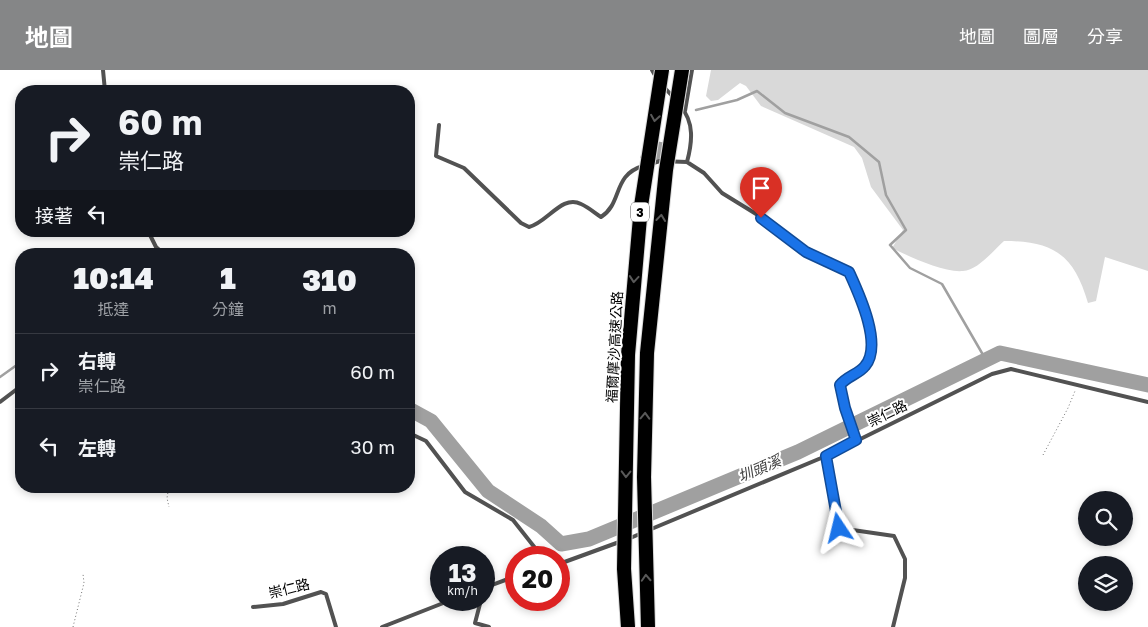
<!DOCTYPE html>
<html lang="zh-TW">
<head>
<meta charset="utf-8">
<style>
  :root { --surface:#171b24; --page:#242831; --text:#f1f3f6; --muted:#9ea1a6; --line:#363941; --accent:#858687 }
  body { margin:0; font-family:"Golos Text","Noto Sans TC",sans-serif; background:var(--page); color:var(--text); height:100vh; display:flex; flex-direction:column; font-size:19px; white-space:nowrap }
  * { box-sizing:border-box; margin:0 }
  p { font-size:16px; color:var(--muted) }
  .icon { flex:none; width:28px; height:28px; fill:none; stroke:currentColor; stroke-width:2; stroke-linecap:round; stroke-linejoin:round }
  .map { position:relative; flex:1; overflow:hidden }
  .drawer { position:absolute; left:15px; top:178px; width:400px; height:245px; display:flex; flex-direction:column; background:var(--surface); border-radius:20px; box-shadow:0 2px 8px #0003 }
  .drawer>* { flex:none }
  .top-card { position:absolute; left:15px; top:15px; width:400px; height:152px; border-radius:20px; box-shadow:0 2px 8px #0003; background:#171b24; color:var(--text); overflow:hidden }
  .tools { position:absolute; left:1078px; top:421px; display:grid; gap:10px }
  .tools a { display:grid; place-items:center; width:55px; height:55px; border-radius:50%; background:var(--surface); box-shadow:0 2px 8px #0003; font-size:25px }
  .speed { position:absolute; left:430px; top:476px; display:flex; gap:10px; font-size:25px; font-weight:700; text-align:center }
  .speed>* { display:grid; place-content:center; width:65px; height:65px; border-radius:50%; background:var(--surface); box-shadow:0 2px 8px #0003; line-height:1 }
  .speed small { font-size:12px; font-weight:400 }
  .speed .limit { border:8px solid #d22; background:#fff; color:#111 }
  .pin { position:absolute; display:grid; place-items:center; width:42px; height:42px; color:#fff; margin:-51px -21px; border-radius:50% 50% 50% 0; rotate:-45deg; box-shadow:0 0 5px #0007 }
  .pin .icon { rotate:45deg }
  .me { position:absolute; width:55px; margin:-28px; rotate:350deg; stroke-linejoin:round; filter:drop-shadow(0 0 4px #0008) }
  .turn { display:flex; align-items:center; gap:18px; height:105px; padding:0 20px; font-size:22px }
  .turn .icon { width:65px; height:65px; stroke-width:2.5 }
  .turn b { display:block; font-size:35px; line-height:42px }
  .then { display:flex; align-items:center; height:48px; padding:0 20px; background:#0003; gap:10px; font-size:19px }
  .eta { display:flex; justify-content:space-evenly; align-items:center; height:85px; text-align:center }
  .eta b { font-size:30px; font-weight:800; line-height:35px }
  ul { padding:0; list-style:none }
  li { display:flex; align-items:center; gap:15px; height:75px; padding:0 20px; border-top:1px solid var(--line) }
  li div { flex:1 }
  li b { display:block; font-size:19px }
  li em { font-style:normal }
  header { display:flex; align-items:center; gap:30px; box-sizing:border-box; height:70px; padding:0 25px; background:var(--accent); color:#fff }
  header strong { font-size:24px }
  nav { display:flex; gap:28px; margin-inline-start:auto; font-size:18px }
  .map>svg:first-child { display:block }
  .green { fill:#d9d9d9 }
  .water { fill:#a0a0a0 }
  .lines { fill:none; stroke-linecap:round; stroke-linejoin:round }
  .stream { stroke:#a0a0a0; stroke-width:2.5 }
  .river { stroke:#a0a0a0; stroke-width:15 }
  .path { stroke:#747474; stroke-width:1; stroke-dasharray:1 2.5; stroke-linecap:butt }
  .service { stroke:#525252; stroke-width:4 }
  .motorway-bridge-casing { stroke:#dbdbdb; stroke-width:16; stroke-linecap:butt }
  .motorway-bridge { stroke:#000; stroke-width:14 }
  .oneway { stroke:#595959 }
  .route-casing { stroke:#114b97; stroke-width:12 }
  .route { stroke:#1a73e8; stroke-width:9 }
  .labels { text-anchor:middle; dominant-baseline:central; stroke-width:4; stroke-linejoin:round; paint-order:stroke }
  .shield { fill:#fff; stroke:#4c4c4c; stroke-width:1 }
  .shield-label { font-size:12px; font-weight:bold; fill:#000 }
  .street-label { font-size:14px; fill:#000; stroke:#fff }
  .water-label { font-size:15px; font-style:italic; fill:#414141; stroke:#fff }
</style>
</head>
<body>
<header>
<strong>地圖</strong>
<nav><a>地圖</a><a>圖層</a><a>分享</a></nav>
</header>
<div class="map">
<svg width="1148" height="557" viewBox="0 0 1148 557">
  <rect width="100%" height="100%" fill="#fff"/>
  <path class="green" d="M711 0H1148V201L1105 187 1096 231 1088 233C1074 185 1054 171 1004 171 993 181 978 200 963 201 944 203 908 186 892 178L903 160 871 117 862 88 854 77 761 36 746 16 740 13 718 30 711 31 706 26Z"/>
  <path class="water" d="M647 69 675 75 673 93 640 88Z"/>
  <g class="lines">
    <path class="stream" d="M696 40 737 30 757 21 785 43 849 67 879 92 886 125 906 160 890 175 910 198 942 214 986 290
      M0 307 21 292"/>
    <path class="river" d="M409 339 431 351 488 421 541 456 561 474 589 469 798 382 1000 283 1148 315"/>
    <path class="path" d="M1043 385 1068 338 1075 321
      M169 416 167 428 169 437
      M73 557 84 513 83 504"/>
    <path class="service" d="M103 0 105 21
      M652 0 656 7
      M664 17 674 28
      M680 36C695 52 692 73 687 92
      M685 41 692 0
      M439 55 436 86 464 98 521 153 529 157C547 153 562 124 581 134 588 137 595 143 601 147 623 133 612 105 643 96
      M650 94 660 91 687 92 704 103 722 123 761 147 806 182 849 202C859 224 883 274 865 296 859 304 847 306 840 315L845 339 856 370
      M148 161 156 177 164 184
      M0 332 21 316
      M409 363 426 371 465 422 513 450 543 488
      M826 386 839 458 894 466 905 489V508L893 557
      M649 460 826 386 992 304 1011 299 1148 332
      M628 469 642 463
      M559 494 622 471
      M484 518 516 506
      M481 530 475 553 489 557
      M253 537 283 534 321 522 326 524 336 557
      M382 557 451 530"/>
    <g class="motorway-bridge-casing">
      <path id="motorway-bridge" d="M628 557 624 499 628 285 641 136 662 0
        M648 557 644 407 647 283 666 100 682 0"/>
    </g>
    <use href="#motorway-bridge" class="motorway-bridge"/>
  </g>
  <defs><path id="oneway-chevron" d="M-2-3.5L2.5 0L-2 3.5" fill="none" stroke-width="1.6" stroke-linecap="round" stroke-linejoin="round" transform="scale(1.25)"/></defs>
  <g class="oneway">
    <use href="#oneway-chevron" transform="translate(655 48) rotate(99)"/>
    <use href="#oneway-chevron" transform="translate(661 148) rotate(-84)"/>
    <use href="#oneway-chevron" transform="translate(634 209) rotate(95)"/>
    <use href="#oneway-chevron" transform="translate(645 346) rotate(-88)"/>
    <use href="#oneway-chevron" transform="translate(626 404) rotate(91)"/>
    <use href="#oneway-chevron" transform="translate(646 508) rotate(-93)"/>
  </g>
  <g class="lines">
    <g class="route-casing">
      <path id="route" d="M761 148 806 182 849 202C859 224 883 275 865 296 859 304 847 306 840 315L845 338 856 370 826 386 839 458"/>
    </g>
    <use href="#route" class="route"/>
  </g>
  <g class="labels">
    <rect class="shield" x="631" y="132.5" width="18" height="19" rx="4"/>
    <g class="shield-label">
      <text x="640" y="142">3</text>
    </g>
    <g class="street-label">
      <text transform="translate(614 277) rotate(-87)">福爾摩沙高速公路</text>
      <text transform="translate(887 343) rotate(-26)">崇仁路</text>
      <text transform="translate(289 518) rotate(-14)">崇仁路</text>
    </g>
    <g class="water-label">
      <text transform="translate(759 398) rotate(-23)">圳頭溪</text>
    </g>
  </g>
</svg>
<div class="tools">
<a><svg class="icon" aria-label="search" viewBox="0 0 24 24"><circle cx="10" cy="10" r="6"/><path d="M15 15l6 6"/></svg></a>
<a><svg class="icon" aria-label="layers" viewBox="0 0 24 24"><path d="M12 4l9 5-9 5-9-5zM3 14l9 5 9-5"/></svg></a>
</div>
<div class="speed"><div>13<small>km/h</small></div><div class="limit">20</div></div>
<div class="pin" style="left:761px;top:148px;background:#d93025"><svg class="icon" aria-label="arrive" viewBox="0 0 24 24"><path d="M6 21V4h12l-3 4 3 4H6"/></svg></div>
<svg class="me" style="left:839px;top:458px" viewBox="-20 -20 40 40"><path d="M0-17L14 15 0 8-14 15z" fill="#1a73e8" stroke="#fff" stroke-width="4"/></svg>
<div class="top-card">
<div class="turn"><svg class="icon" aria-label="right" viewBox="0 0 24 24"><path d="M7 20v-9h11M14 6l5 5-5 5"/></svg><div><b>60 m</b>崇仁路</div></div>
<div class="then">接著<svg class="icon" aria-label="left" viewBox="0 0 24 24"><path d="M17 20v-9H6M10 6l-5 5 5 5"/></svg></div>
</div>
<section class="drawer">
<div class="eta">
<div><b>10:14</b><p>抵達</p></div>
<div><b>1</b><p>分鐘</p></div>
<div><b>310</b><p>m</p></div>
</div>
<ul>
<li><svg class="icon" aria-label="right" viewBox="0 0 24 24"><path d="M7 20v-9h11M14 6l5 5-5 5"/></svg><div><b>右轉</b><p>崇仁路</p></div><em>60 m</em></li>
<li><svg class="icon" aria-label="left" viewBox="0 0 24 24"><path d="M17 20v-9H6M10 6l-5 5 5 5"/></svg><div><b>左轉</b></div><em>30 m</em></li>
</ul>
</section>
</div>
</body>
</html>
